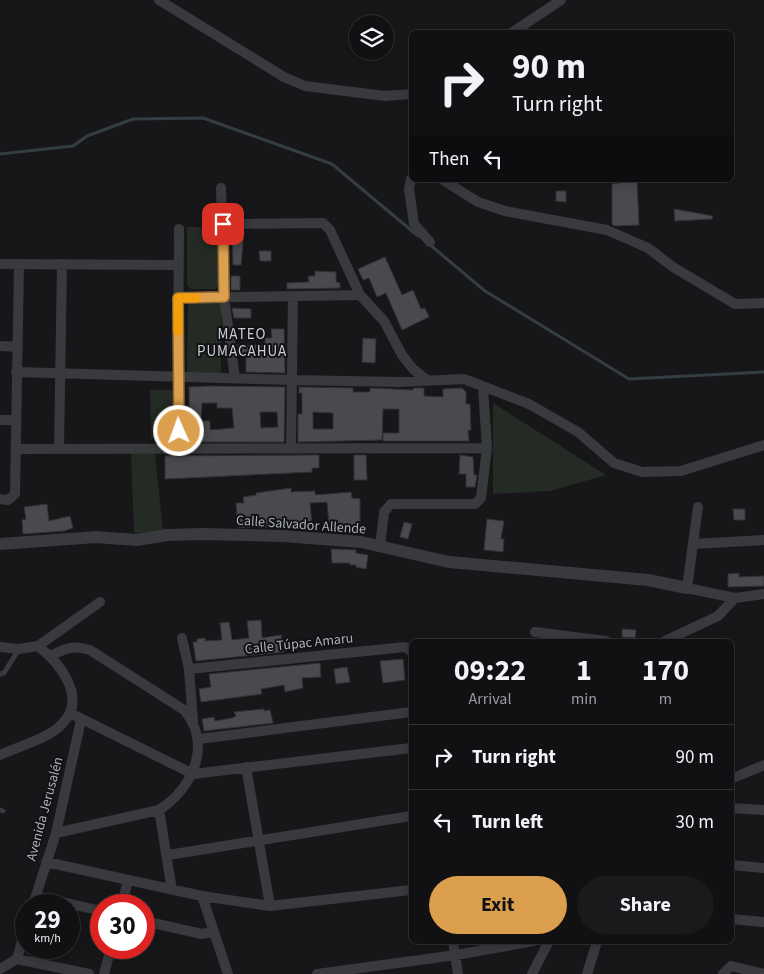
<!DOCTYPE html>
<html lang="en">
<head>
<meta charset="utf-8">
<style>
  :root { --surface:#111113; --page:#1a1a1c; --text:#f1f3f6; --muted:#9c9da0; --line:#303133; --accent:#db9f4d }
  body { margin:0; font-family:"Source Sans 3",sans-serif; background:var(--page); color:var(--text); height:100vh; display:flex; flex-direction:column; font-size:19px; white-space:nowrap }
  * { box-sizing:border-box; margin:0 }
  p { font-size:16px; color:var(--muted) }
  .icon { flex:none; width:28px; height:28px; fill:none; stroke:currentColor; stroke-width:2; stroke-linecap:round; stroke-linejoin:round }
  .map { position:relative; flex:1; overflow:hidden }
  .details { position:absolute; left:409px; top:639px; width:325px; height:305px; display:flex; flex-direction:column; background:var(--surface); border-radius:8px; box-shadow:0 2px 12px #0003,0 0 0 1px var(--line) }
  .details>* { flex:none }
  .hud { position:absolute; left:409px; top:30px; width:325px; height:152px; border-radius:8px; box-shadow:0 2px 12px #0003,0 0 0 1px var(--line); background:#111113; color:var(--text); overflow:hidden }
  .buttons { position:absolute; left:349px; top:15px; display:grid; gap:10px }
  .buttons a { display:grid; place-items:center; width:45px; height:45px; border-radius:50%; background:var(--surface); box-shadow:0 2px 12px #0003,0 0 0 1px var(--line); font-size:25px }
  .speed { position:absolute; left:15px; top:894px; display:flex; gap:10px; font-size:25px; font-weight:700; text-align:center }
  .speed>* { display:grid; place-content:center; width:65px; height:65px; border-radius:50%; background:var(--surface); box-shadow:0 2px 12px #0003,0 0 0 1px var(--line); line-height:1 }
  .speed small { font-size:12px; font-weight:400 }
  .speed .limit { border:8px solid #d22; background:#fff; color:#111 }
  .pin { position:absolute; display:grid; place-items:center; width:42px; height:42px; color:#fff; margin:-21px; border-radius:10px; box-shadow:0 2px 8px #0006 }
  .me { position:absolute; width:55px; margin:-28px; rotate:358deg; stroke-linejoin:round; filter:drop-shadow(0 0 4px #0008) }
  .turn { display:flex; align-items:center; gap:18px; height:105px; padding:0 20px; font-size:22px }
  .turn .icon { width:65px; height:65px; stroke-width:2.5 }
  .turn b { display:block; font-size:35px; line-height:42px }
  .then { display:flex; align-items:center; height:48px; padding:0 20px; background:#0003; gap:10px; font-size:19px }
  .eta { display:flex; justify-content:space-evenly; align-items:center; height:85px; text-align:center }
  .eta b { font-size:30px; font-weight:700; line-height:35px }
  .cta { display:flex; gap:10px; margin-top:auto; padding:10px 20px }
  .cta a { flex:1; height:58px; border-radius:30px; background:var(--accent); color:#111; font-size:20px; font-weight:700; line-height:58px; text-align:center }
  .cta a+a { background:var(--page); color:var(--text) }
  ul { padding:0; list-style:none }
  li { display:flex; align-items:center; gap:15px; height:65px; padding:0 20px; border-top:1px solid var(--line) }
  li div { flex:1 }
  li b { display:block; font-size:19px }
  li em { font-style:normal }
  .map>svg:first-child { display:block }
  .green { fill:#242a24 }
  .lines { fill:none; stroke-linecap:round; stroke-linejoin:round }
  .stream { stroke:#343d42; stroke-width:3 }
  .building { fill:#494a4e; stroke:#313234; fill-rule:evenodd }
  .service { stroke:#393a3d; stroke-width:5 }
  .minor { stroke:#393a3d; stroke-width:10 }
  .tertiary { stroke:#393a3d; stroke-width:12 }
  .route-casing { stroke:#8e6732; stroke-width:12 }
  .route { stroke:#db9f4d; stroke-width:9 }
  .slow { stroke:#f59e0b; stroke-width:9 }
  .labels { text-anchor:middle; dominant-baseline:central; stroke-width:4; stroke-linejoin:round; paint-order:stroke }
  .street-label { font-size:14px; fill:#abb0b7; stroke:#121214 }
  .neighbourhood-label { font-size:15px; letter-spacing:1px; fill:#cbced3; stroke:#121214 }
</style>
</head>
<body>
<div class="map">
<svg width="764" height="974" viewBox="0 0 764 974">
  <rect width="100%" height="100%" fill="#171719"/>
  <path class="green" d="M187 227H219V285L216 289H191L187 286Z
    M188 303H221V373H187Z
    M150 390H179L180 437 151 438Z
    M493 403 606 475 550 491 493 494Z
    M155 453 163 532 134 533 131 454Z"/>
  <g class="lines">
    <path class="stream" d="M0 154 73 146 87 136 133 119 203 118 332 164 418 236
      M429 244 485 291 629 379 764 372"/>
  </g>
  <path class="building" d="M626 180H637L639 225 614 226 612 224V184L626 182Z
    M556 191H566V202L556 201Z
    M674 209 713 216 712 219 675 221Z
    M232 231 244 232 241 265H233Z
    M259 251H271V261H260Z
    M385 257 402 295 413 290 421 309 425 308 429 317 402 330 386 293 377 297 369 278 363 280 358 269Z
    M315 271 336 272V282L340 283V288L287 289V283L309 282 308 276H315Z
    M231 276H240V290H231Z
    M232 308 251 309V318H234Z
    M271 329H284L285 373 246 372V353H239L237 345H265V338H272Z
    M363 338 376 339 375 363 362 362Z
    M209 386 285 387 284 442H190L189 387ZM202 403H217V408H232L234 428 210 430V421H201ZM260 412H277L278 427 261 428Z
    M299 387 353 388V392H370V388L413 390V388H424V396L443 397V389L462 388 466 392V404H470L471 430H468L469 441H383V433H399V409H383L382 440 298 442V414H302V393H299ZM313 412 333 413V429H313Z
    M319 455V468H312V472L165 479V456Z
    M354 455H366L367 480H354Z
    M460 455 473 457 474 475H477L475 487H466V474H459Z
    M291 488V492L315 491V495L351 492 352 498 360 499V530L333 531 331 525H329L327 502 310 503 312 525H305V528L238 527 236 503H244L243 497 256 495V493Z
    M47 504 49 521 70 516 73 528 64 531 23 534 22 520 26 519 24 507Z
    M733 509H745V520H734Z
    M487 519 504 521 501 539H504L503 552 484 550Z
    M404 522 412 524 408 539 400 537Z
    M331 549 356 550V553L368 555 366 569 356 567V565H350V563H332Z
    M739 573V577L764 576V586L728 587V574Z
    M261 620 262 638 281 635 284 652 196 661 193 642H197V639L205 638V641L222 640 220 623 229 622 232 640 249 638 247 621Z
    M622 629 636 630 635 638 622 637Z
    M403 659 405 680 383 683 380 661Z
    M320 663 321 677 302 678 303 688 285 692 284 685 261 689 262 694 201 702 199 689 211 687 209 674Z
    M347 667 350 682 336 684 334 669Z
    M264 709V711L270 710 273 723 204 731 202 719 214 717 215 721 232 718 236 716 234 712Z"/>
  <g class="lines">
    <path class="service" d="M0 674 4 673 19 649
      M0 810 3 811"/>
    <path class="minor" d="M159 0 284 77 305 86 385 96 411 94
      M513 32 561 0
      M411 179 409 189 414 224 430 242
      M443 180 478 202 505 211 607 230 648 248 673 267 735 304 764 303
      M221 188 224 297 235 379
      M223 224 323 223 330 230 360 295 384 321 402 355 413 369 428 381
      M179 229 178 378 180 448
      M0 264 178 265
      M178 298 360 295
      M0 346 18 347
      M16 372 291 380 399 382 464 379 529 404 578 432 614 463 642 472 681 471 764 445
      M0 420H16
      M291 447 293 296
      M16 449 487 448
      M59 449 62 264
      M0 499 8 500 15 494 19 264
      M698 507 687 588 735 598 764 594
      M693 544 764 540
      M380 547 384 512 391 504H475L481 498 487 448 483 387
      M535 632 606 641
      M182 638 189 669 193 721
      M665 641 718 616 735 598
      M0 647 19 649 38 646 100 602
      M50 656C66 648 73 645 90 650L184 710C213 744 193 788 159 810L56 833
      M189 669 405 647 411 651
      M70 713 193 774 411 748
      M199 739 411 712
      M0 755C17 747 50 738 62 724 88 698 60 663 38 646
      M246 767 270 906
      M731 779 764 765
      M731 808 764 810
      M159 810 172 890
      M168 855 411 816
      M46 862 202 896 270 906 411 890
      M731 865 764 868
      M36 896 101 911
      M202 896 228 974
      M33 905 56 833 81 720
      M122 905 128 880
      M731 919 764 922
      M144 921 202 934 214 932
      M453 941 458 974
      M17 959 26 927
      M0 969 17 959 89 974
      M104 974 111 948
      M317 974 456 955 534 941
      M532 974 549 941
      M587 974 596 945
      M723 974 731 966 764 974"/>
    <path class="tertiary" d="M0 544 96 537 136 540 167 535 202 534 283 536 361 542 449 562 648 580 687 588"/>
  </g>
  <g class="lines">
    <g class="route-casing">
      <path id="route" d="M179 431 178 298 224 297 223 224"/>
    </g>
    <use href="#route" class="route"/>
    <path class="slow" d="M178 331V298H196"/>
  </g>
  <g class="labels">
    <g class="street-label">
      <text transform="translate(301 525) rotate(4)">Calle Salvador Allende</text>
      <text transform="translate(299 644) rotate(-6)">Calle Túpac Amaru</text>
      <text transform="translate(45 809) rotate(-75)">Avenida Jerusalén</text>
    </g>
    <g class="neighbourhood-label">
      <text x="242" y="334">MATEO<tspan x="242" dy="17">PUMACAHUA</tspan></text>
    </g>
  </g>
</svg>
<div class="buttons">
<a><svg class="icon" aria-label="layers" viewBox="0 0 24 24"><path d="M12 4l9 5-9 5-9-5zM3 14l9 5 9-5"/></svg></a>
</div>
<div class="speed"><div>29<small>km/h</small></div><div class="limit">30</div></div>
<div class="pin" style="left:223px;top:224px;background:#d93025"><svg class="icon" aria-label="arrive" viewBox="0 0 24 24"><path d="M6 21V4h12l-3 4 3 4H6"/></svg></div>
<svg class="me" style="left:179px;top:431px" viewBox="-20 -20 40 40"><circle r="17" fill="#db9f4d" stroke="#fff" stroke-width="3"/><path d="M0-11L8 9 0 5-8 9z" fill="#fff"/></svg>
<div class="hud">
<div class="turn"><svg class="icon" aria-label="right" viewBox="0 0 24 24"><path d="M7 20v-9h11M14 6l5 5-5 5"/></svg><div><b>90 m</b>Turn right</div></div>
<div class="then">Then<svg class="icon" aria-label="left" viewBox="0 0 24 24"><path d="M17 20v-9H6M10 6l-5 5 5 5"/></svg></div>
</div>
<section class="details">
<div class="eta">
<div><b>09:22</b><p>Arrival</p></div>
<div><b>1</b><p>min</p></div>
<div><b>170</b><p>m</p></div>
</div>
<ul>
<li><svg class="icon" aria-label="right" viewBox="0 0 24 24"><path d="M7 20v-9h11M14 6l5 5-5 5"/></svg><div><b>Turn right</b></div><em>90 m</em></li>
<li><svg class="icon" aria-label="left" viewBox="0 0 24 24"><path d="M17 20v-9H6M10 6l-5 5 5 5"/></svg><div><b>Turn left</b></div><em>30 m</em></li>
</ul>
<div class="cta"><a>Exit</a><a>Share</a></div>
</section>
</div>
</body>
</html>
